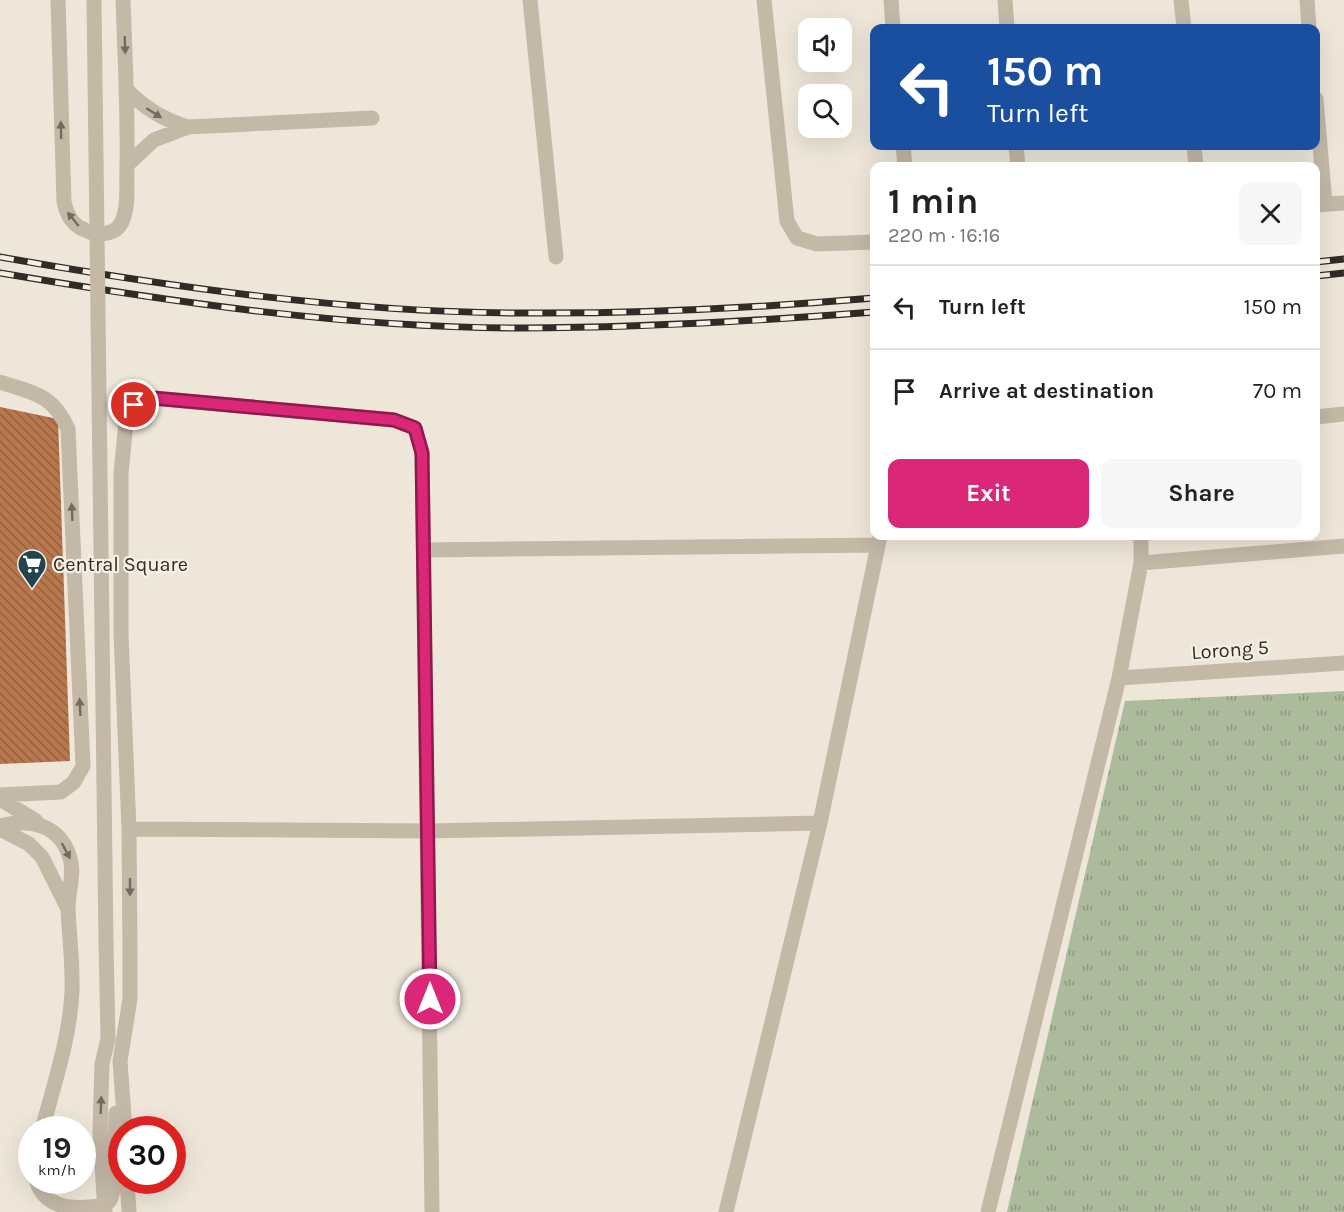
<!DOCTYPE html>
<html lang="en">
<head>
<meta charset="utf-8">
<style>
  :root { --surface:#fff; --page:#f6f6f6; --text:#222; --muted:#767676; --line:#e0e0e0; --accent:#db2777 }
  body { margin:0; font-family:Karla,sans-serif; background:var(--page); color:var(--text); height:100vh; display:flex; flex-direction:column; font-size:22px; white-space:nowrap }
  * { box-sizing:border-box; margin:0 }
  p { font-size:20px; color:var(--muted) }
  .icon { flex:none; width:33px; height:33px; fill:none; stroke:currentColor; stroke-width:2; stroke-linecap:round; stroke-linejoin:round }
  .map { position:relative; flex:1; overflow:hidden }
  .side { position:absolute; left:870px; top:162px; width:450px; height:378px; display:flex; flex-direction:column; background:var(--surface); border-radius:12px; box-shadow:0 6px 24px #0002 }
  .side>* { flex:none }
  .hud { position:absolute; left:870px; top:24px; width:450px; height:126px; border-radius:12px; box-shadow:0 6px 24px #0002; background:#1a4fa0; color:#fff; overflow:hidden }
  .controls { position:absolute; left:798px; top:18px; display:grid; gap:12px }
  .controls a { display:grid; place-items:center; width:54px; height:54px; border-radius:12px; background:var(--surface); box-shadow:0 6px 24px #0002; font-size:30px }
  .speed { position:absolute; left:18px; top:1116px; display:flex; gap:12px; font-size:30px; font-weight:700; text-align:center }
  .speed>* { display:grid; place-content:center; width:78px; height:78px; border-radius:50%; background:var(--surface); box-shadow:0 6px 24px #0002; line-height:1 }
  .speed small { font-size:15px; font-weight:400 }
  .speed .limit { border:9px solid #d22; background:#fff; color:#111 }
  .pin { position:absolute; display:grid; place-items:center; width:51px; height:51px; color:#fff; margin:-26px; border:3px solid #fff; border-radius:50%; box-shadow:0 2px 6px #0007 }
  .me { position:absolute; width:66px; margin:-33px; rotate:0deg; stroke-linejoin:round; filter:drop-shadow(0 0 4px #0008) }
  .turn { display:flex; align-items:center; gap:21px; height:126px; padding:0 18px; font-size:27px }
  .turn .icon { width:78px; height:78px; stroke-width:2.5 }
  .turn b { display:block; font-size:42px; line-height:51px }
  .round { display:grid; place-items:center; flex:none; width:63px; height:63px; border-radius:12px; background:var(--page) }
  .overview { display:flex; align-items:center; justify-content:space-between; height:102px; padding:0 18px }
  h1 { font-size:36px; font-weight:700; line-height:45px }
  .action { display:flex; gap:12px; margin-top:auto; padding:12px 18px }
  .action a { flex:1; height:69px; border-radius:12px; background:var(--accent); color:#fff; font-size:24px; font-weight:700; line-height:69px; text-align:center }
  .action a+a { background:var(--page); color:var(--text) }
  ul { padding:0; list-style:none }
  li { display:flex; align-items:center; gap:18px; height:84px; padding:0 18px; border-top:2px solid var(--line) }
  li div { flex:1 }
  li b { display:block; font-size:22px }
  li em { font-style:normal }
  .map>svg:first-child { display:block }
  .park { fill:url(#park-tufts) }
  .building { fill:url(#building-back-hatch) }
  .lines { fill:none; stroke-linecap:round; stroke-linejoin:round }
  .minor { stroke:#c4b8a7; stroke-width:15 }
  .rail-casing { stroke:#312b26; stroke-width:7 }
  .rail { stroke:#f6f1e5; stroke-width:4.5; stroke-dasharray:14; stroke-linecap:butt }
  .minor-bridge { stroke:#c4b8a7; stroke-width:15 }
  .oneway { fill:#736a60 }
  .route-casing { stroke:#8e194d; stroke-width:15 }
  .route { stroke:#db2777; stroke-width:10 }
  .labels { text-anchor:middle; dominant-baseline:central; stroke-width:4.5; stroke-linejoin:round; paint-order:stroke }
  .poi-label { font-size:20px; fill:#312b26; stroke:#f6f1e5; text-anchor:start }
  .street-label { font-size:20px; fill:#312b26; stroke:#f6f1e5 }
</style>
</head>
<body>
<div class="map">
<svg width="1344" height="1212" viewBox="0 0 1344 1212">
  <defs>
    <pattern id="park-tufts" width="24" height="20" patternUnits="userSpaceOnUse" patternTransform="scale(1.5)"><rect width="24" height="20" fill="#acbb9b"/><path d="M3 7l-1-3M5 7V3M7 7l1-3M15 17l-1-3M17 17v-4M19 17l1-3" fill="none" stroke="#8d987e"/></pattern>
    <pattern id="building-back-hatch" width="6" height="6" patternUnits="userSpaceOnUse" patternTransform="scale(1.5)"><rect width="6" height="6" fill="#b8764d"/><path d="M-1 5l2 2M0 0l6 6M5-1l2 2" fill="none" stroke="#966140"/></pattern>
  </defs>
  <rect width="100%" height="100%" fill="#eee7d9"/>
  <path class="park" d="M1344 691V1212H1007L1125 701Z"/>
  <path class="building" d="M0 407 58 419 70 761 0 764Z"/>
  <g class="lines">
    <path class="minor" d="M58 0 64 202C67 215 72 225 85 230 98 237 118 235 123 219 129 204 126 185 127 169 128 113 125 56 123 0
      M530 0 556 257
      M764 0 787 221 797 238 817 244 874 242
      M891 0 893 28
      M1005 0 1007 28
      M1181 0 1184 28
      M1307 0 1309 28
      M126 89C144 108 163 120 188 127
      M1316 99 1325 204
      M903 146 905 166
      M1016 146 1018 166
      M1194 146 1196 166
      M127 165 154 140 188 127 372 118
      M1317 205 1344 203
      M0 382C33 393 53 394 68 429L83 766 74 782 61 792 0 795
      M1316 417 1344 414
      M424 550 877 545
      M1141 563 1344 546
      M1119 678 1344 663
      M0 799 36 821
      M0 826C29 818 60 824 70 858 75 872 68 893 68 908 69 935 73 963 72 991 70 1038 54 1084 42 1130
      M0 829 29 844 42 857 67 907
      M129 829 429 831 820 823
      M125 1130 120 1061 130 999V957L129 829 121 634V473L126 423 133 405 153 398 394 420 415 428 422 452 432 1212
      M36 1180C44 1206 67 1209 90 1207 94 1206 101 1207 104 1205 111 1203 112 1195 113 1190L116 1113
      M127 1180 129 1212
      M105 1212 100 1132 102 1064 108 1039 106 943
      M726 1212 820 823 880 536
      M988 1212 1119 678 1141 563V536"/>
    <g class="rail-casing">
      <path id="rail" d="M0 257C170 287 344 312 517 313 636 314 756 308 874 298
        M1316 262 1344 259
        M0 273C172 302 347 328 522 328 639 328 757 321 874 312
        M1316 276 1344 273"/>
    </g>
    <use href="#rail" class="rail"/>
    <path class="minor-bridge" d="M94 0 106 943"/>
  </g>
  <defs><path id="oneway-solid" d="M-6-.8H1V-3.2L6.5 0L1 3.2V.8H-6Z" transform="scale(1.5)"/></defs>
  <g class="oneway">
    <use href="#oneway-solid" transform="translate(125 45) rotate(88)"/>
    <use href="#oneway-solid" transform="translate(154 113) rotate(32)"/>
    <use href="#oneway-solid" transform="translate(61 130) rotate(-91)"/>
    <use href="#oneway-solid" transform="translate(73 219) rotate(-129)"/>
    <use href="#oneway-solid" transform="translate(72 512) rotate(-93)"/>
    <use href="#oneway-solid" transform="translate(80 707) rotate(-93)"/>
    <use href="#oneway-solid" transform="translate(66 851) rotate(62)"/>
    <use href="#oneway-solid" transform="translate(130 887) rotate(90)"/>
    <use href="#oneway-solid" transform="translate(101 1105) rotate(-88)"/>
  </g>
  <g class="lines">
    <g class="route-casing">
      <path id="route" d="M134 405 153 398 394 420 415 428 422 453 430 999"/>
    </g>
    <use href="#route" class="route"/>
  </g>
  <defs>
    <g id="supermarket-pin" transform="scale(1.5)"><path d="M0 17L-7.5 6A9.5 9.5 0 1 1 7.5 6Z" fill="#21454e" stroke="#f6f1e5"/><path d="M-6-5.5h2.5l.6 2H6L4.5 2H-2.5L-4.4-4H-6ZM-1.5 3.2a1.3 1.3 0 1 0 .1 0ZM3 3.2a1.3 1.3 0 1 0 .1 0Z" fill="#fff"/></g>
  </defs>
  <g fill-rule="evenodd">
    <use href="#supermarket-pin" x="32" y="564"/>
  </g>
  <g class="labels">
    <g class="poi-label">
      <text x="53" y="564">Central Square</text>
    </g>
    <g class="street-label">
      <text transform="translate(1230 650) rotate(-4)">Lorong 5</text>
    </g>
  </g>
</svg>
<div class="controls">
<a><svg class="icon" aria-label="sound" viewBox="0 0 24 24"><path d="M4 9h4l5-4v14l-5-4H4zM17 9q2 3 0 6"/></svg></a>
<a><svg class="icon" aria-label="search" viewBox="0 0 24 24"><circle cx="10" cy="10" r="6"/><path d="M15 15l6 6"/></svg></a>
</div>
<div class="speed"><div>19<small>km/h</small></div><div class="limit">30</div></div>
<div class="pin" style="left:134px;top:405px;background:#d93025"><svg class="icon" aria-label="arrive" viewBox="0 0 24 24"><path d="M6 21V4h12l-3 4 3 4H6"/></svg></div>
<svg class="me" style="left:430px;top:999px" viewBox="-20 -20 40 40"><circle r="17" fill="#db2777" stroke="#fff" stroke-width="3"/><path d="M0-11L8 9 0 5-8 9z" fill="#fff"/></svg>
<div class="hud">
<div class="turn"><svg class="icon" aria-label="left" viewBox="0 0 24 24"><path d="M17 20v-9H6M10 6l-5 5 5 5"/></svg><div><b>150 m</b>Turn left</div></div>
</div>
<section class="side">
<div class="overview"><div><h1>1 min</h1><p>220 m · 16:16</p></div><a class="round"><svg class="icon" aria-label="close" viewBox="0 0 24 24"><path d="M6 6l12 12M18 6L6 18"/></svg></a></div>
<ul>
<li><svg class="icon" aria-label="left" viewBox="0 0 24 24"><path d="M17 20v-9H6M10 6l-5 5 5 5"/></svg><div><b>Turn left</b></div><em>150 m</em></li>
<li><svg class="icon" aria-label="arrive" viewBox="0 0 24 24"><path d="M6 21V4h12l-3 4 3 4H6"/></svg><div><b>Arrive at destination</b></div><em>70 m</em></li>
</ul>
<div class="action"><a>Exit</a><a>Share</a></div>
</section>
</div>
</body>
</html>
